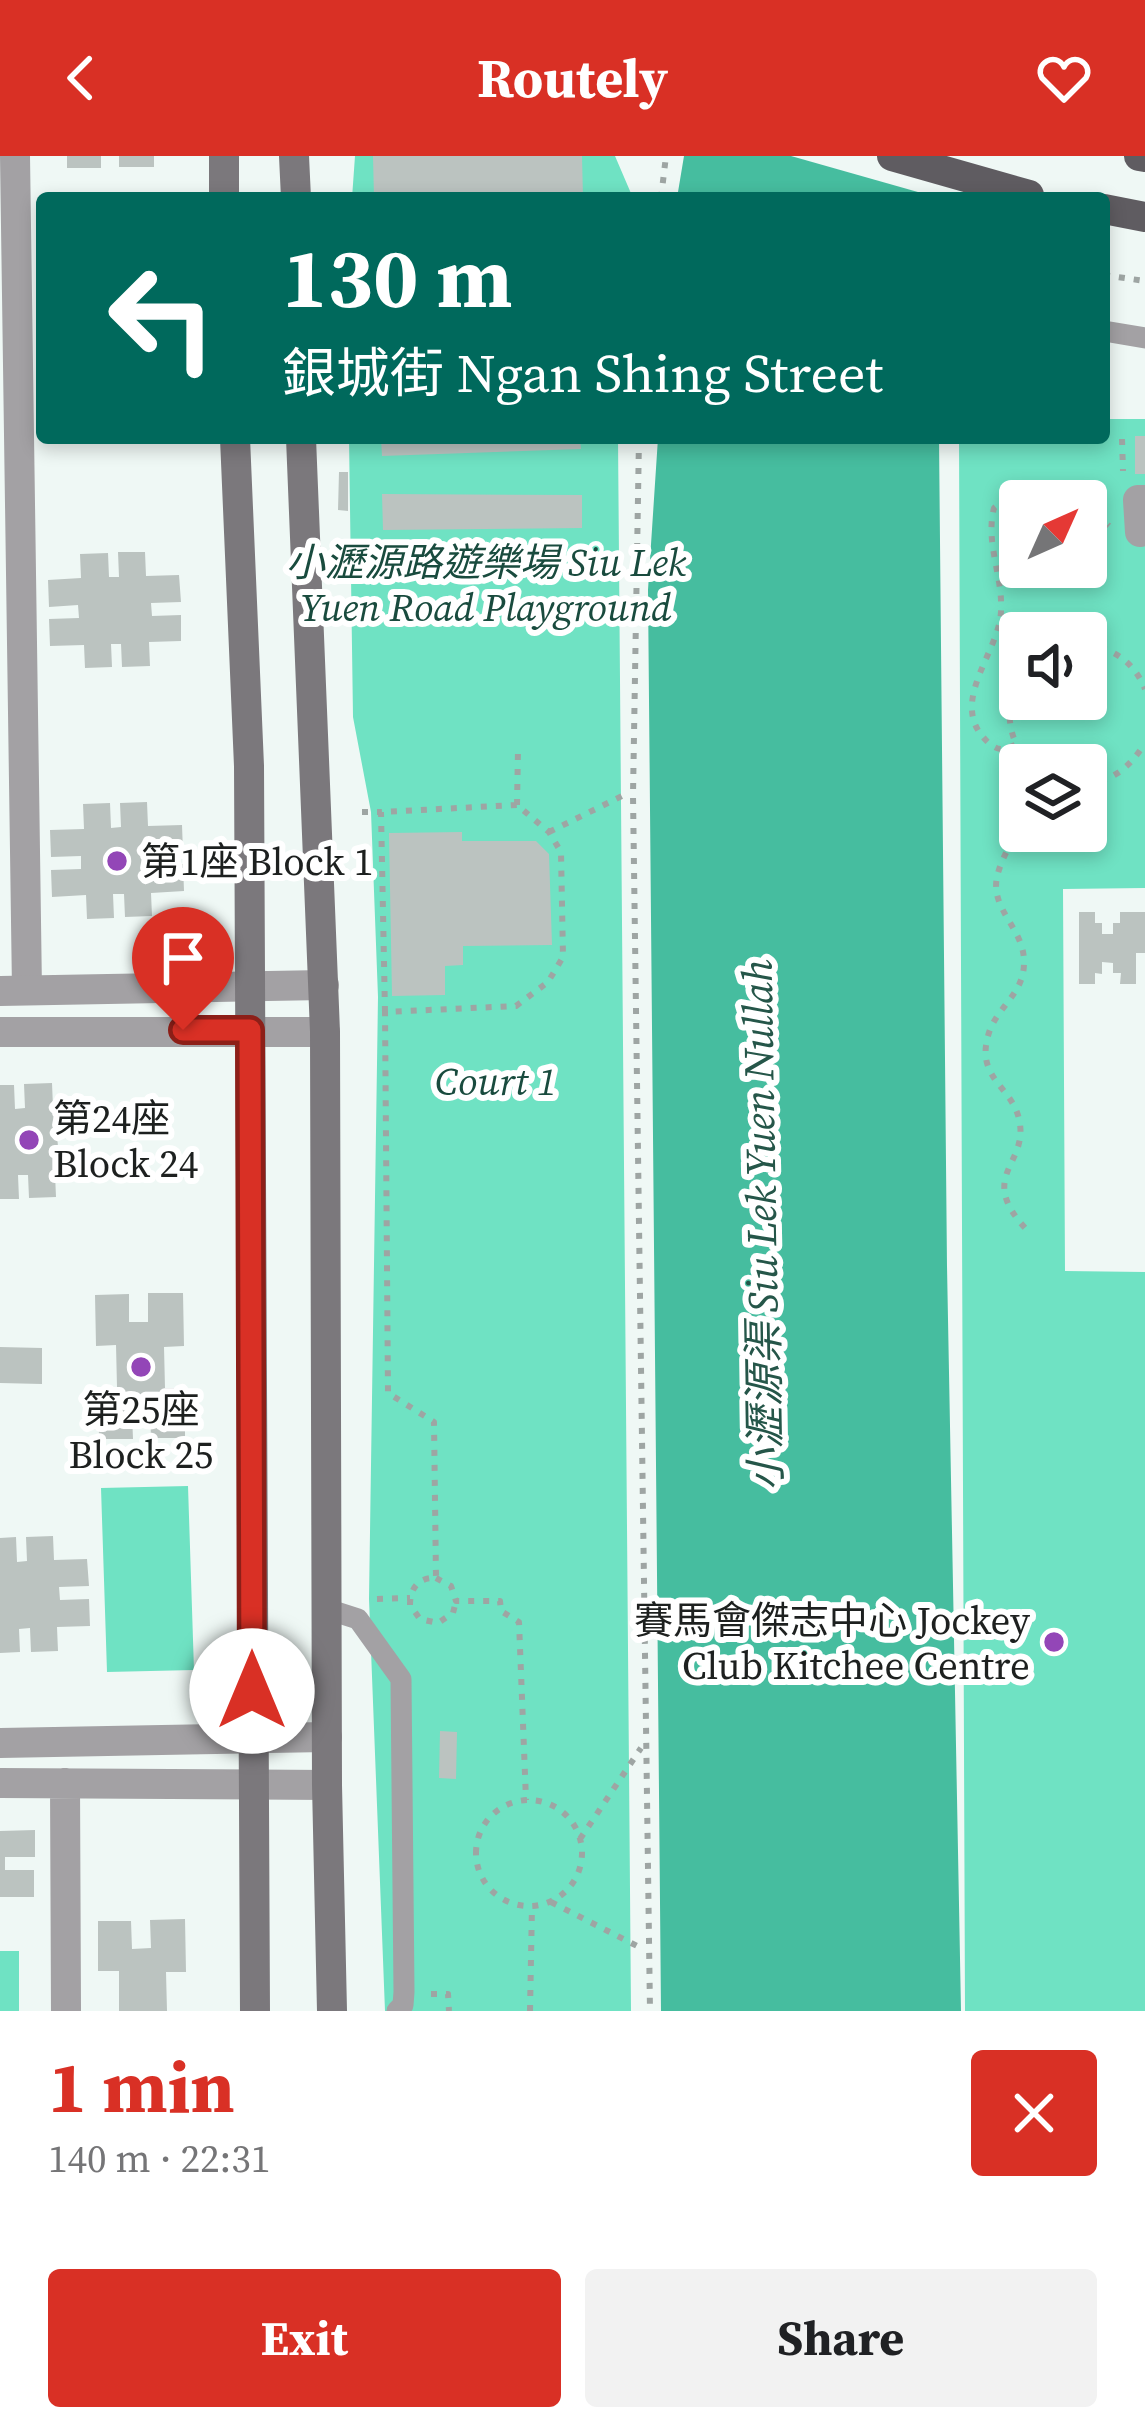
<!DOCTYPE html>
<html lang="en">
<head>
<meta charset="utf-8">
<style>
  :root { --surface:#fff; --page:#f2f2f2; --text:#202124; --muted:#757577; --accent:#d93025 }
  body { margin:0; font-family:"Source Serif 4","Noto Sans TC",serif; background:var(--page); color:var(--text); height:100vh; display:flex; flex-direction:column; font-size:45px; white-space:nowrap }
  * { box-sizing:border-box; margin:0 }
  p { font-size:39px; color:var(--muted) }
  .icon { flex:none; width:66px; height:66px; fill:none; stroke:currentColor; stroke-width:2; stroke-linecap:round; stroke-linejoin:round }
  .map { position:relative; height:1855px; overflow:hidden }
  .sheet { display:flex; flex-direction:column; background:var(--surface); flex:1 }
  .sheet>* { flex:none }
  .guide { position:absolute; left:36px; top:36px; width:1074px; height:252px; border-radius:12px; box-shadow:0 6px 18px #0003; background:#00695c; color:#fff; overflow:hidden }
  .needle { width:78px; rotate:45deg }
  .fabs { position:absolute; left:999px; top:324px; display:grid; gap:24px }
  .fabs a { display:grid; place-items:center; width:108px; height:108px; border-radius:12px; background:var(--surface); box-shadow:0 6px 18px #0003; font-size:60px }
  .pin { position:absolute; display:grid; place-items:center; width:102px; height:102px; color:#fff; margin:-123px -51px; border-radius:50% 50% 50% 0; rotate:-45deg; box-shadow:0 0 12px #0007 }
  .pin .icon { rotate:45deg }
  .me { position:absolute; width:132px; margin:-66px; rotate:0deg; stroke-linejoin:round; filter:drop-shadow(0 0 9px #0008) }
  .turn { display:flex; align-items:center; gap:42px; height:252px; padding:0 48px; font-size:54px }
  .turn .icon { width:156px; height:156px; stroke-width:2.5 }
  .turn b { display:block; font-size:84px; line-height:102px }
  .round { display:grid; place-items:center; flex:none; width:126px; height:126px; border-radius:12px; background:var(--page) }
  .head { display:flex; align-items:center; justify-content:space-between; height:204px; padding:0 48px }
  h1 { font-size:72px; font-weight:700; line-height:90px; color:var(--accent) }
  .cta { display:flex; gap:24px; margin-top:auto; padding:24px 48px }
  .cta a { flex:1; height:138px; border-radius:12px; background:var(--accent); color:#fff; font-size:48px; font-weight:700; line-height:138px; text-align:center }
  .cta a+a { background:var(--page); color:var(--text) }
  header { display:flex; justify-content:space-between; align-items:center; height:156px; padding:0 48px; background:var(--accent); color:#fff; font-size:54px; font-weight:700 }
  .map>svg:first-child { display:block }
  .green { fill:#6fe2c3; fill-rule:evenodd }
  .water { fill:#46bd9f }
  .pier { fill:#eff8f5 }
  .building { fill:#bbc3c0 }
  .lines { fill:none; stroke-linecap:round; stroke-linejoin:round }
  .path { stroke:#9ea5a3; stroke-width:6; stroke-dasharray:6 9; stroke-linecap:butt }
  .service { stroke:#a3a1a4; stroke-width:21 }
  .pedestrian { stroke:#a3a1a4; stroke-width:30 }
  .minor { stroke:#a3a1a4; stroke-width:30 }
  .tertiary { stroke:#a3a1a4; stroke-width:30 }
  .secondary { stroke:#7b787c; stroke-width:30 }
  .primary { stroke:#5f5c61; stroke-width:30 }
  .primary-bridge { stroke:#5f5c61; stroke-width:30 }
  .route-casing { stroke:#8d1f18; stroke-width:30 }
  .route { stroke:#d93025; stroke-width:21 }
  .poi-dot { fill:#9346b7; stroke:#fff; stroke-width:4.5 }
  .labels { text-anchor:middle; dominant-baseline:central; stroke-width:12; stroke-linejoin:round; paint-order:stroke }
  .park-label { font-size:39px; font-style:italic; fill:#194b3e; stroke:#fff }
  .poi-label { font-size:39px; fill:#1d201f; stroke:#fff; text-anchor:start }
  .water-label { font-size:42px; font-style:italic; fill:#255649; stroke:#fff }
</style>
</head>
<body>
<header><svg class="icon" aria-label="back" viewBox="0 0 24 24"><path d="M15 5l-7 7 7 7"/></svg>Routely<svg class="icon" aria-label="heart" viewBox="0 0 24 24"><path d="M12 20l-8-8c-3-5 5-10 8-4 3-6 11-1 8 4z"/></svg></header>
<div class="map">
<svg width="1145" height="1855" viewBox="0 0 1145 1855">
  <rect width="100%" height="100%" fill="#eff8f5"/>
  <path class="green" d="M355 0H615L633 42H352Z
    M1104 263H1145V732L1063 733 1065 1115 1145 1116V1855H965L959 282H1104ZM1020 345H1086V411H1020ZM1020 477H1086V543H1020ZM1020 609H1086V675H1020Z
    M349 282H618L631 1855H385L369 1443 378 841 371 656 353 561Z
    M188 1330 194 1514 107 1516 101 1332Z
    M0 1795H19V1855H0Z"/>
  <path class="water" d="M684 0H994L982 42H677Z
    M658 282H939L947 1110 961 1855H661L648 434Z"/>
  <path class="pier" d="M791 0H1000L988 42H939Z"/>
  <path class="building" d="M67 0H101V12H67Z
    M119 0H154V11H119Z
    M373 0H582L583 42H374Z
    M1135 280H1145V318H1135Z
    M381 282H580L581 293 382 300Z
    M339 316H348V355L338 354Z
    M382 338 582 339V372L383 374Z
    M118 396H145L146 420 179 419 181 446 151 447 152 460 181 459V485L149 486 150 510 122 511 121 488H111L112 511 85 512 84 489 50 490 49 463 79 462 78 449 49 451 48 424 81 422 80 398 108 397 109 421H119Z
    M147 646 148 670 182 669 183 696 153 697 154 710 183 708 184 735 151 737 152 760 125 761 124 738H113L114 762 87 763 86 739 52 741 51 714 81 713V700L51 701 50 674 84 673 83 648 110 647 111 672 121 671 120 647Z
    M462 676V685H536L549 698 552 789 463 790V809L445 810V839L392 840 389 677Z
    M1079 756H1095V767H1102V778H1113V767H1120V756H1145V797H1136V828H1120L1121 817H1113V807L1102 806V818L1095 817V828H1079Z
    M52 927 53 951 86 950 87 977 57 978 58 991 87 990 88 1017 55 1018 56 1041 29 1042 28 1019H18L19 1043H0V929H14L15 953 25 952 24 928Z
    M148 1137H183L184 1190 164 1191 165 1232H185V1282H151L150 1257 132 1258 133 1283H99L98 1231H117L116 1189 96 1190 95 1139 129 1138V1166H148Z
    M0 1191 42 1192V1228L0 1227Z
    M53 1380 54 1404 87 1403 89 1430 59 1431 60 1444 89 1443 90 1470 57 1471 58 1495 31 1496 30 1472 19 1473 20 1496 0 1497V1382L16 1381 17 1406 27 1405 26 1381Z
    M440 1575 457 1576 456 1623 439 1622Z
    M35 1674V1701H5V1714H34V1741H0V1675Z
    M185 1763 186 1816H166L167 1855H119V1815H98V1765H131L132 1793 151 1792 150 1764Z"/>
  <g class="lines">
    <path class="path" d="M661 42 666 0
      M1104 119 1145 125
      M639 282 633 639 650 1855
      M1122 283 1123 315
      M1086 348 1109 370
      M1086 488C1114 493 1134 506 1145 533
      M1020 518C1004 551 1006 581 1030 609
      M1015 589C1004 594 999 595 990 588 944 549 1000 497 1001 455 1003 420 985 387 994 352 1022 329 1047 329 1079 345
      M1086 629C1114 624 1130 611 1145 587
      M517 649 518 594
      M362 656H381
      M1020 670C1012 686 1001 703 997 721 990 754 1025 773 1024 807 1024 839 995 852 988 880 976 922 1012 931 1019 963 1030 1009 975 1019 1027 1074
      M549 676 622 640
      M181 774 182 800
      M385 856 381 656 517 649 549 676 561 696 563 801 548 826 516 850 385 856 388 1237 434 1266 436 1422C419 1421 410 1432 410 1449L420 1463 438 1467 453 1457 456 1445
      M436 1422 451 1430 456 1445H500L501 1455 519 1466 526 1644
      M377 1443 410 1442
      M476 1697a53 53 0 1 1 106 0a53 53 0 1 1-106 0Z
      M580 1683 641 1592
      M551 1746 641 1792
      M431 1838H448L449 1855
      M530 1855 532 1750"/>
    <path class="service" d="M1104 175 1145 182
      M327 1453 358 1463 401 1523 404 1836 403 1849 397 1855"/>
    <path class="pedestrian" d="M1140 376 1138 344H1145"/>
    <path class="minor" d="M15 0 27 834
      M0 1587 327 1581
      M0 1627 327 1629
      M65 1627 66 1855"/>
    <path class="tertiary" d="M0 835 324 829
      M0 876H325"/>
    <path class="secondary" d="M294 0 296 42
      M224 42V0
      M235 282 249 610 255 1855
      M301 282 325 876 327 1629 332 1855"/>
    <path class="primary" d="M1139 0 1145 1
      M1104 53 1145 61"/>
    <path class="primary-bridge" d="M892 0 1029 39"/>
  </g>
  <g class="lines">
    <g class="route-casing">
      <path id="route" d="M183 874H250L252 1535"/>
    </g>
    <use href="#route" class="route"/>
  </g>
  <g class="poi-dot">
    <circle cx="117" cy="705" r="12"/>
    <circle cx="29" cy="984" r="12"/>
    <circle cx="141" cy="1211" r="12"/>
    <circle cx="1054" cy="1486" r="12"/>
  </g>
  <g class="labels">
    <g class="park-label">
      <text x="486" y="406">小瀝源路遊樂場 Siu Lek<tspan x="486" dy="45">Yuen Road Playground</tspan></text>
      <text x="496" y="925">Court 1</text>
    </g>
    <g class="poi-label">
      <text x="141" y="705">第1座 Block 1</text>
      <text x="53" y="962">第24座<tspan x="53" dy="45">Block 24</tspan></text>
      <text x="141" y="1253" text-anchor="middle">第25座<tspan x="141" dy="45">Block 25</tspan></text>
      <text x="1030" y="1464" text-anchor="end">賽馬會傑志中心 Jockey<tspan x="1030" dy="45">Club Kitchee Centre</tspan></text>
    </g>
    <g class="water-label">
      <text transform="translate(761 1069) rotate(-91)">小瀝源渠 Siu Lek Yuen Nullah</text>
    </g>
  </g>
</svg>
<div class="fabs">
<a><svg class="needle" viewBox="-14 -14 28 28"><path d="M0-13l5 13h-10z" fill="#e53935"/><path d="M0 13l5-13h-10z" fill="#757577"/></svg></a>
<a><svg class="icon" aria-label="sound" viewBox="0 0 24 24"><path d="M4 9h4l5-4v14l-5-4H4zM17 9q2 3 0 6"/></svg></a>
<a><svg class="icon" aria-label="layers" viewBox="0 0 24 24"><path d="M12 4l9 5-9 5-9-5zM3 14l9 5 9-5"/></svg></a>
</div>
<div class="pin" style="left:183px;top:874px;background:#d93025"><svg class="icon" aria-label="arrive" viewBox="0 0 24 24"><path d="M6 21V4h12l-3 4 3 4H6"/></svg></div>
<svg class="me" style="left:252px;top:1535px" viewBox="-20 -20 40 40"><circle r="19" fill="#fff"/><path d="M0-13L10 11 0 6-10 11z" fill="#d93025"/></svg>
<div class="guide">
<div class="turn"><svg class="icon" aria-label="left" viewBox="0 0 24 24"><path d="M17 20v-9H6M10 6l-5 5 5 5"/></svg><div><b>130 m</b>銀城街 Ngan Shing Street</div></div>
</div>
</div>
<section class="sheet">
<div class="head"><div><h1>1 min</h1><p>140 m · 22:31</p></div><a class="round" style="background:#d93025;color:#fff"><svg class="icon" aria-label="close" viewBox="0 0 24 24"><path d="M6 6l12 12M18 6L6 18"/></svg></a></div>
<div class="cta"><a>Exit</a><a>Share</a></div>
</section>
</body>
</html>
